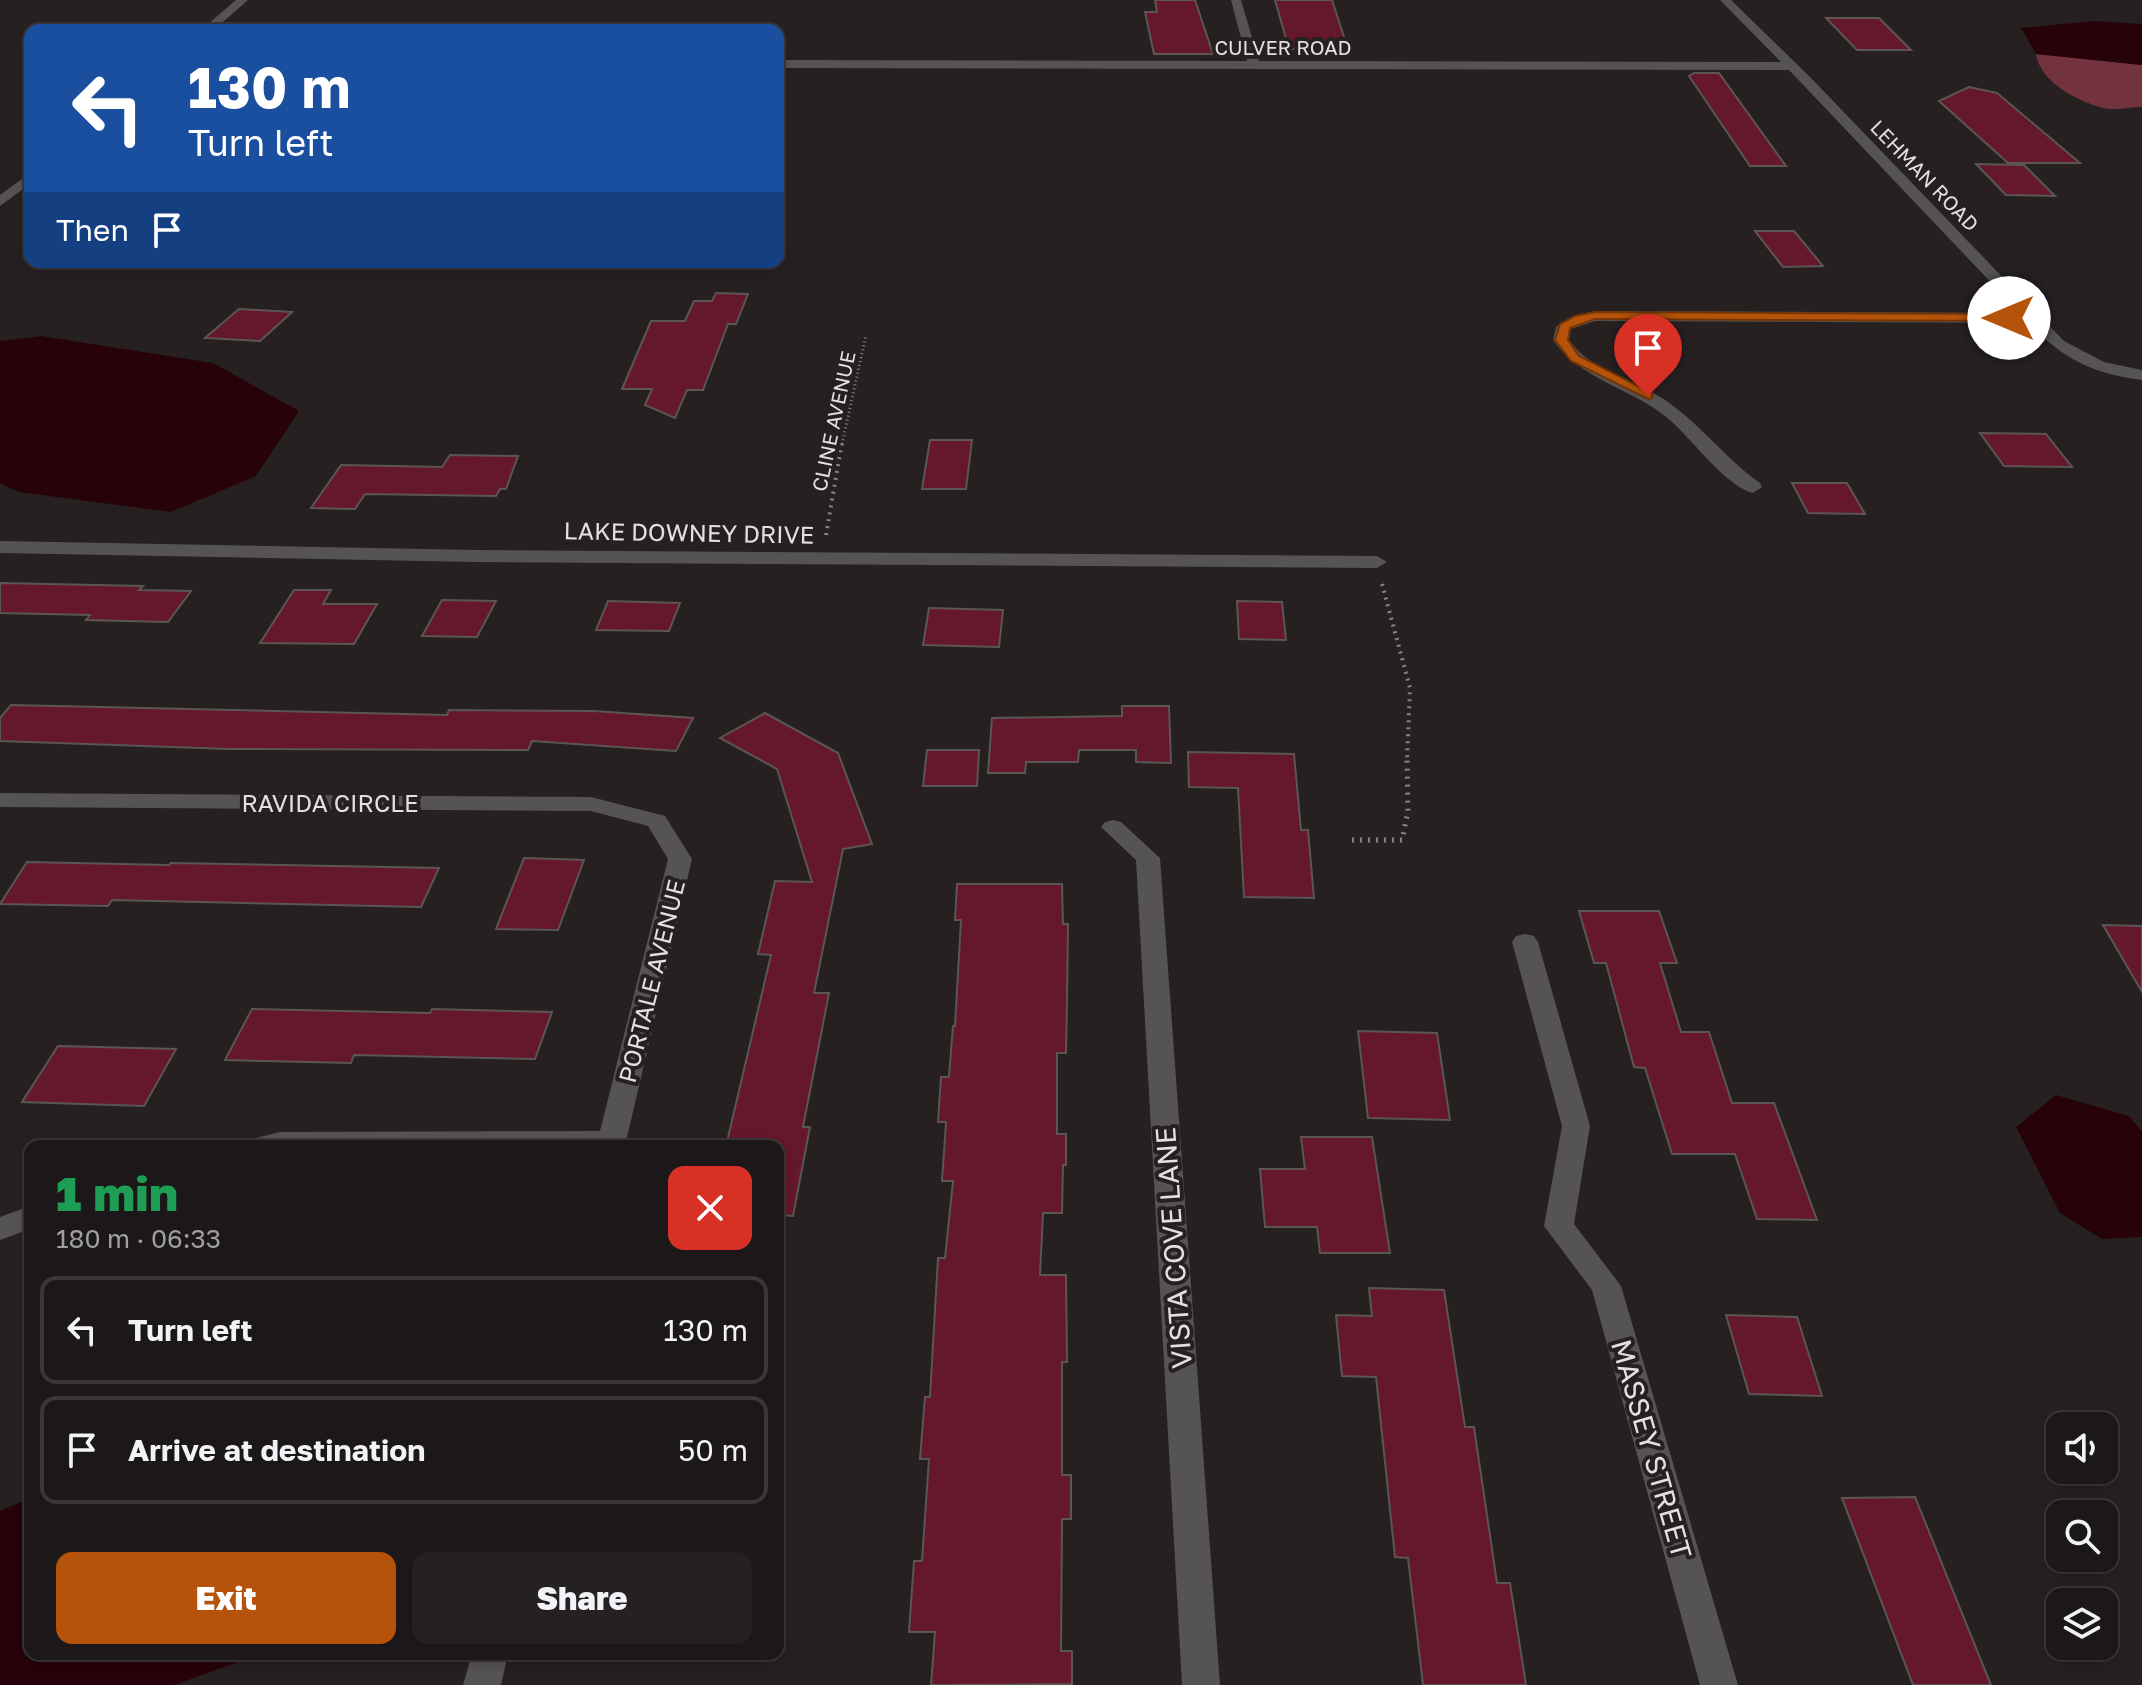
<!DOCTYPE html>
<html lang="en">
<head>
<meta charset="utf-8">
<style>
  :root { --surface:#1c1819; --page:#252122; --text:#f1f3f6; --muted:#a0a0a2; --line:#3a3738; --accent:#b45309 }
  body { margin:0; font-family:"Golos Text",sans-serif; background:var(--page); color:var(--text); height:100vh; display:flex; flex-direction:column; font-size:30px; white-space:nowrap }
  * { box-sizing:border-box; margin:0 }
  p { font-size:26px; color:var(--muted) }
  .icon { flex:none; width:44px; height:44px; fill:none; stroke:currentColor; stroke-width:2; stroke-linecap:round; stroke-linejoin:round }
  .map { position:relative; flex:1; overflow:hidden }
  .details { position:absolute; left:24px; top:1140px; width:760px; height:520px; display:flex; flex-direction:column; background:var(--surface); border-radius:16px; box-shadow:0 4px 12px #0003,0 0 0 2px var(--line) }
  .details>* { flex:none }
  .top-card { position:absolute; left:24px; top:24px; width:760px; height:244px; border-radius:16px; box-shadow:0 4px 12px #0003,0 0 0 2px var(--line); background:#1a4fa0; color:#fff; overflow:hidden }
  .fabs { position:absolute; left:2046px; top:1412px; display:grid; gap:16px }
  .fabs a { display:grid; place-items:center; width:72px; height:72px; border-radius:16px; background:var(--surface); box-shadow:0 4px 12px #0003,0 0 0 2px var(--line); font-size:40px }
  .pin { position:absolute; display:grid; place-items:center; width:68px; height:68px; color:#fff; margin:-82px -34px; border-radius:50% 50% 50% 0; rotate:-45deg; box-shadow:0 0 8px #0007 }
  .pin .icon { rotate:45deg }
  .me { position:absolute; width:88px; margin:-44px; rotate:270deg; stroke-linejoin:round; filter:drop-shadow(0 0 6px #0008) }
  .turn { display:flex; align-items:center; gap:28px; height:168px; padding:0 32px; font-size:36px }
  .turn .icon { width:104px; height:104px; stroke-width:2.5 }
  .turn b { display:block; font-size:56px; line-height:68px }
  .then { display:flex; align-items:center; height:76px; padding:0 32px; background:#0003; gap:16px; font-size:30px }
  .round { display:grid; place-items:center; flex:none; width:84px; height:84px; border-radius:16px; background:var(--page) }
  .head { display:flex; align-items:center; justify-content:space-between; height:136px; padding:0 32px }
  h1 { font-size:48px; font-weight:800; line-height:60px; color:#1e9e55 }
  .cta { display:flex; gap:16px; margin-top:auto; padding:16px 32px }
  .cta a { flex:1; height:92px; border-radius:16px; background:var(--accent); color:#fff; font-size:32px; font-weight:800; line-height:92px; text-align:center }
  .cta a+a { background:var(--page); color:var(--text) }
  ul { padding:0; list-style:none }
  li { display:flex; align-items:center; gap:24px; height:108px; margin:0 16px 12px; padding:0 16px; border:4px solid var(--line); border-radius:16px }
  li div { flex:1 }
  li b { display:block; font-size:30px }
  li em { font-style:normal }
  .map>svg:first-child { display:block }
  .green { fill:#73333e }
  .water { fill:#28020b }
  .building { fill:#65172b; stroke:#5b5556; stroke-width:2 }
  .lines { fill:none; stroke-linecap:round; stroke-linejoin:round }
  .path-far2 { stroke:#878283; stroke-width:3; stroke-dasharray:1 3; stroke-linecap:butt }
  .path-far1 { stroke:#878283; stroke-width:4; stroke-dasharray:2 5; stroke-linecap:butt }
  .path { stroke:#878283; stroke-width:5; stroke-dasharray:2 6; stroke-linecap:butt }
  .minor { fill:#555353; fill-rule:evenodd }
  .route { fill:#b45309; stroke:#753606; stroke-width:2 }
  .labels { text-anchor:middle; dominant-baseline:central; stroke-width:8; stroke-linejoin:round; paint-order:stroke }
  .far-street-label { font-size:20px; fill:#e4e0e1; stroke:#262021 }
  .street-label { font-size:24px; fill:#e4e0e1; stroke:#262021 }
  .near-street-label { font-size:28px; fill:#e4e0e1; stroke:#262021 }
</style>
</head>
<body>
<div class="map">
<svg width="2142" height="1685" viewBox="0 0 2142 1685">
  <rect width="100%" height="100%" fill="#262021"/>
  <path class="green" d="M2036 54 2142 65V107C2130 107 2115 111 2103 108 2077 101 2040 82 2036 54Z"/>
  <path class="water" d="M2094 21 2142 24V65L2036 54 2021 28Z
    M41 336 213 363 299 411 256 476 171 512 19 492 0 483V341Z
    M2056 1095 2129 1116 2142 1132V1237L2102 1239 2060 1213 2016 1127Z
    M30 1498V1654H260L174 1685H0V1511Z"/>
  <path class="building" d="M1155 0H1195L1213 54H1154L1145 12H1157Z
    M1275 0H1332L1348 49H1289Z
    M1826 18H1879L1911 50H1857Z
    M1694 73H1719L1786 166H1750L1689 76Z
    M1969 87 1997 93 2080 163H2008L1939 101Z
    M1976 164 2024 165 2055 196 2006 195Z
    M1755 231H1794L1823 266 1783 267Z
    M716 293 748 294 736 324H728L703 390H687L675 418 645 405 652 389H622L651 321H685L694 301H712Z
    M239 309 292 312 260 341 205 338Z
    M1980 433 2046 434 2072 467 2004 466Z
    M930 440H972L966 489H922Z
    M450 455 518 456 506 489H500L496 496 365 494 355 509 311 508 341 465 442 467Z
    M1792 483H1847L1865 514 1808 513Z
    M0 583 143 586 139 590 191 591 168 622 86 620 90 615 0 613Z
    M294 590H331L323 604H377L354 644 260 643Z
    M442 600 496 601 477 637 422 636Z
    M608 601 680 603 669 631 596 630Z
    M1237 601 1282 602 1286 640 1239 639Z
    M929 608 1003 610 999 647 923 645Z
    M11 705 447 715 449 710 594 711 693 718 676 751 532 741 528 750 229 749 0 741V718Z
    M1122 706H1169L1171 763 1136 762V750H1079L1078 762H1026L1025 773H988L992 718 1122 716Z
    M765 713 838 753 872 844 843 849 814 993H829L803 1127H810L793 1216 778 1215V1146H726L771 955 758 954 775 881 812 882 777 769 720 738Z
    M927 750H979L977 786H923Z
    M1188 752 1294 754 1301 830H1308L1314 898 1244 897 1238 788 1189 787Z
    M524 858 584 860 558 930 496 929Z
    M27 862 169 865 171 863 439 868 421 907 112 900 108 906 0 904Z
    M957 884H1062L1063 924H1068L1067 1000 1066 1053H1057V1134H1066V1165H1063L1062 1213H1043L1040 1275H1066L1067 1362H1062V1475H1071V1519H1062L1061 1651H1072V1684L931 1685 935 1632H909L914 1561H922L929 1459H920L925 1397H930L938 1258H945L953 1181H942L946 1122H938L941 1077H949L953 1026H955L961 920H955Z
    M1579 911H1659L1677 963H1660L1681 1032H1709L1732 1103H1774L1817 1220 1757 1219 1735 1154H1672L1645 1068 1634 1067 1606 963H1594Z
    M2103 925 2142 926V992Z
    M252 1009 430 1013 432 1009 552 1012 535 1059 354 1055 351 1063 225 1060Z
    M1358 1031 1437 1033 1450 1120 1368 1118Z
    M58 1046 176 1049 144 1106 22 1102Z
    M1301 1137H1372L1390 1253H1320L1317 1227H1265L1260 1169H1305Z
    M1369 1288 1444 1290 1465 1427H1474L1497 1583H1510L1526 1685H1423L1408 1558 1395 1557 1376 1377 1342 1376 1336 1315 1372 1316Z
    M1726 1315 1797 1317 1822 1396 1749 1394Z
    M1915 1497 1991 1685H1913L1842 1498Z"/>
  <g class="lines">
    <path class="path-far2" d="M842 444 866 335"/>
    <path class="path-far1" d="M826 535 842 442
      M1382 584 1410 688 1407 761"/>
    <path class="path" d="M1352 840H1402L1408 811 1407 759"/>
    <path class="minor" d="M236 0H248L214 30H201Z
      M1231 0H1241L1259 61 1781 62 1720 0H1731L1811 78 2064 341 2104 362 2142 370V380C2092 373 2064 360 2029 323L1595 321 1571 329 1569 340C1589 369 1628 378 1657 395 1696 418 1723 457 1760 483L1762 487 1753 493C1723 485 1690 435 1665 416 1628 387 1580 379 1553 340L1556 327 1573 316 1595 311 2020 313 1789 70 778 68V60L1247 61Z
      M30 173V184L0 206V195Z
      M0 541 476 550 1377 556 1387 562 1377 568 476 562 0 553Z
      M0 793 591 797 665 816 692 859 625 1146H248L252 1139 280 1132 600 1131 668 859 648 826 591 811 0 807Z
      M1113 820 1121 822 1160 858 1220 1685H1182L1136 860 1101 827 1105 822Z
      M1525 934 1534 936 1538 942 1590 1126 1574 1224 1621 1286 1738 1685H1700L1592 1290 1544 1226 1562 1126 1512 942 1516 936Z
      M30 1206V1229L0 1240V1217Z
      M472 1654H508L501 1685H463Z"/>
  </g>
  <path class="route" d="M1595 312 2009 314 2015 318 2009 321 1595 319 1570 328 1568 340 1579 356 1652 393V398L1648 399 1571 361 1555 340 1560 324 1575 316Z"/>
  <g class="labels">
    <g class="far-street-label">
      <text x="1283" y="47">CULVER ROAD</text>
      <text transform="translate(1925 175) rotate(46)">LEHMAN ROAD</text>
      <text transform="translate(833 421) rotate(-78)">CLINE AVENUE</text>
    </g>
    <g class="street-label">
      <text transform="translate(689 532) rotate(1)">LAKE DOWNEY DRIVE</text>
      <text x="330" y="802">RAVIDA CIRCLE</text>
      <text transform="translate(651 981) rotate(-76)">PORTALE AVENUE</text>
    </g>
    <g class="near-street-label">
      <text transform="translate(1173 1248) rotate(-94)">VISTA COVE LANE</text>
      <text transform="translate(1652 1449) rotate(74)">MASSEY STREET</text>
    </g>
  </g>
</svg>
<div class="fabs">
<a><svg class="icon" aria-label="sound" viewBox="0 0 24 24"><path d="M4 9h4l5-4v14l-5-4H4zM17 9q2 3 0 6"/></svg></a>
<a><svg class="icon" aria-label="search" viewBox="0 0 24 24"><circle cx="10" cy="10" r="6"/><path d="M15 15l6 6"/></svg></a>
<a><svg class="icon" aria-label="layers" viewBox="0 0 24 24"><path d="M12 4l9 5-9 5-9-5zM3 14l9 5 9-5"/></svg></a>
</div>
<div class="pin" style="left:1648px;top:396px;background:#d93025"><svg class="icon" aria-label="arrive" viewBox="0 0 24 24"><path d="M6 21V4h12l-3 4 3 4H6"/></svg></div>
<svg class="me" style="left:2009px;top:318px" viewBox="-20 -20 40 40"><circle r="19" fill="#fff"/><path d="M0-13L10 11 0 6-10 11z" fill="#b45309"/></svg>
<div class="top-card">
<div class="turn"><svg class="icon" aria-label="left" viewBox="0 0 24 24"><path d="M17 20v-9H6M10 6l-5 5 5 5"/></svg><div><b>130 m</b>Turn left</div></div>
<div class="then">Then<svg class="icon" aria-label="arrive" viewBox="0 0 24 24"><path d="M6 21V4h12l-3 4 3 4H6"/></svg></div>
</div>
<section class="details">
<div class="head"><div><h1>1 min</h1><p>180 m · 06:33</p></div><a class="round" style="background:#d93025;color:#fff"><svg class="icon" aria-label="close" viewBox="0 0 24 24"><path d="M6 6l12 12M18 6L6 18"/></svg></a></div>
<ul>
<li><svg class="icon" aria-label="left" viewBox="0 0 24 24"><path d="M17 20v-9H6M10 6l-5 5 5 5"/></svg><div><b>Turn left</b></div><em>130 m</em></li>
<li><svg class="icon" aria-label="arrive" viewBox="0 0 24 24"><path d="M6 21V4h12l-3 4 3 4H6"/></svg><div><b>Arrive at destination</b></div><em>50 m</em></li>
</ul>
<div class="cta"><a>Exit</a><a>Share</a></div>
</section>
</div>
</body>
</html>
